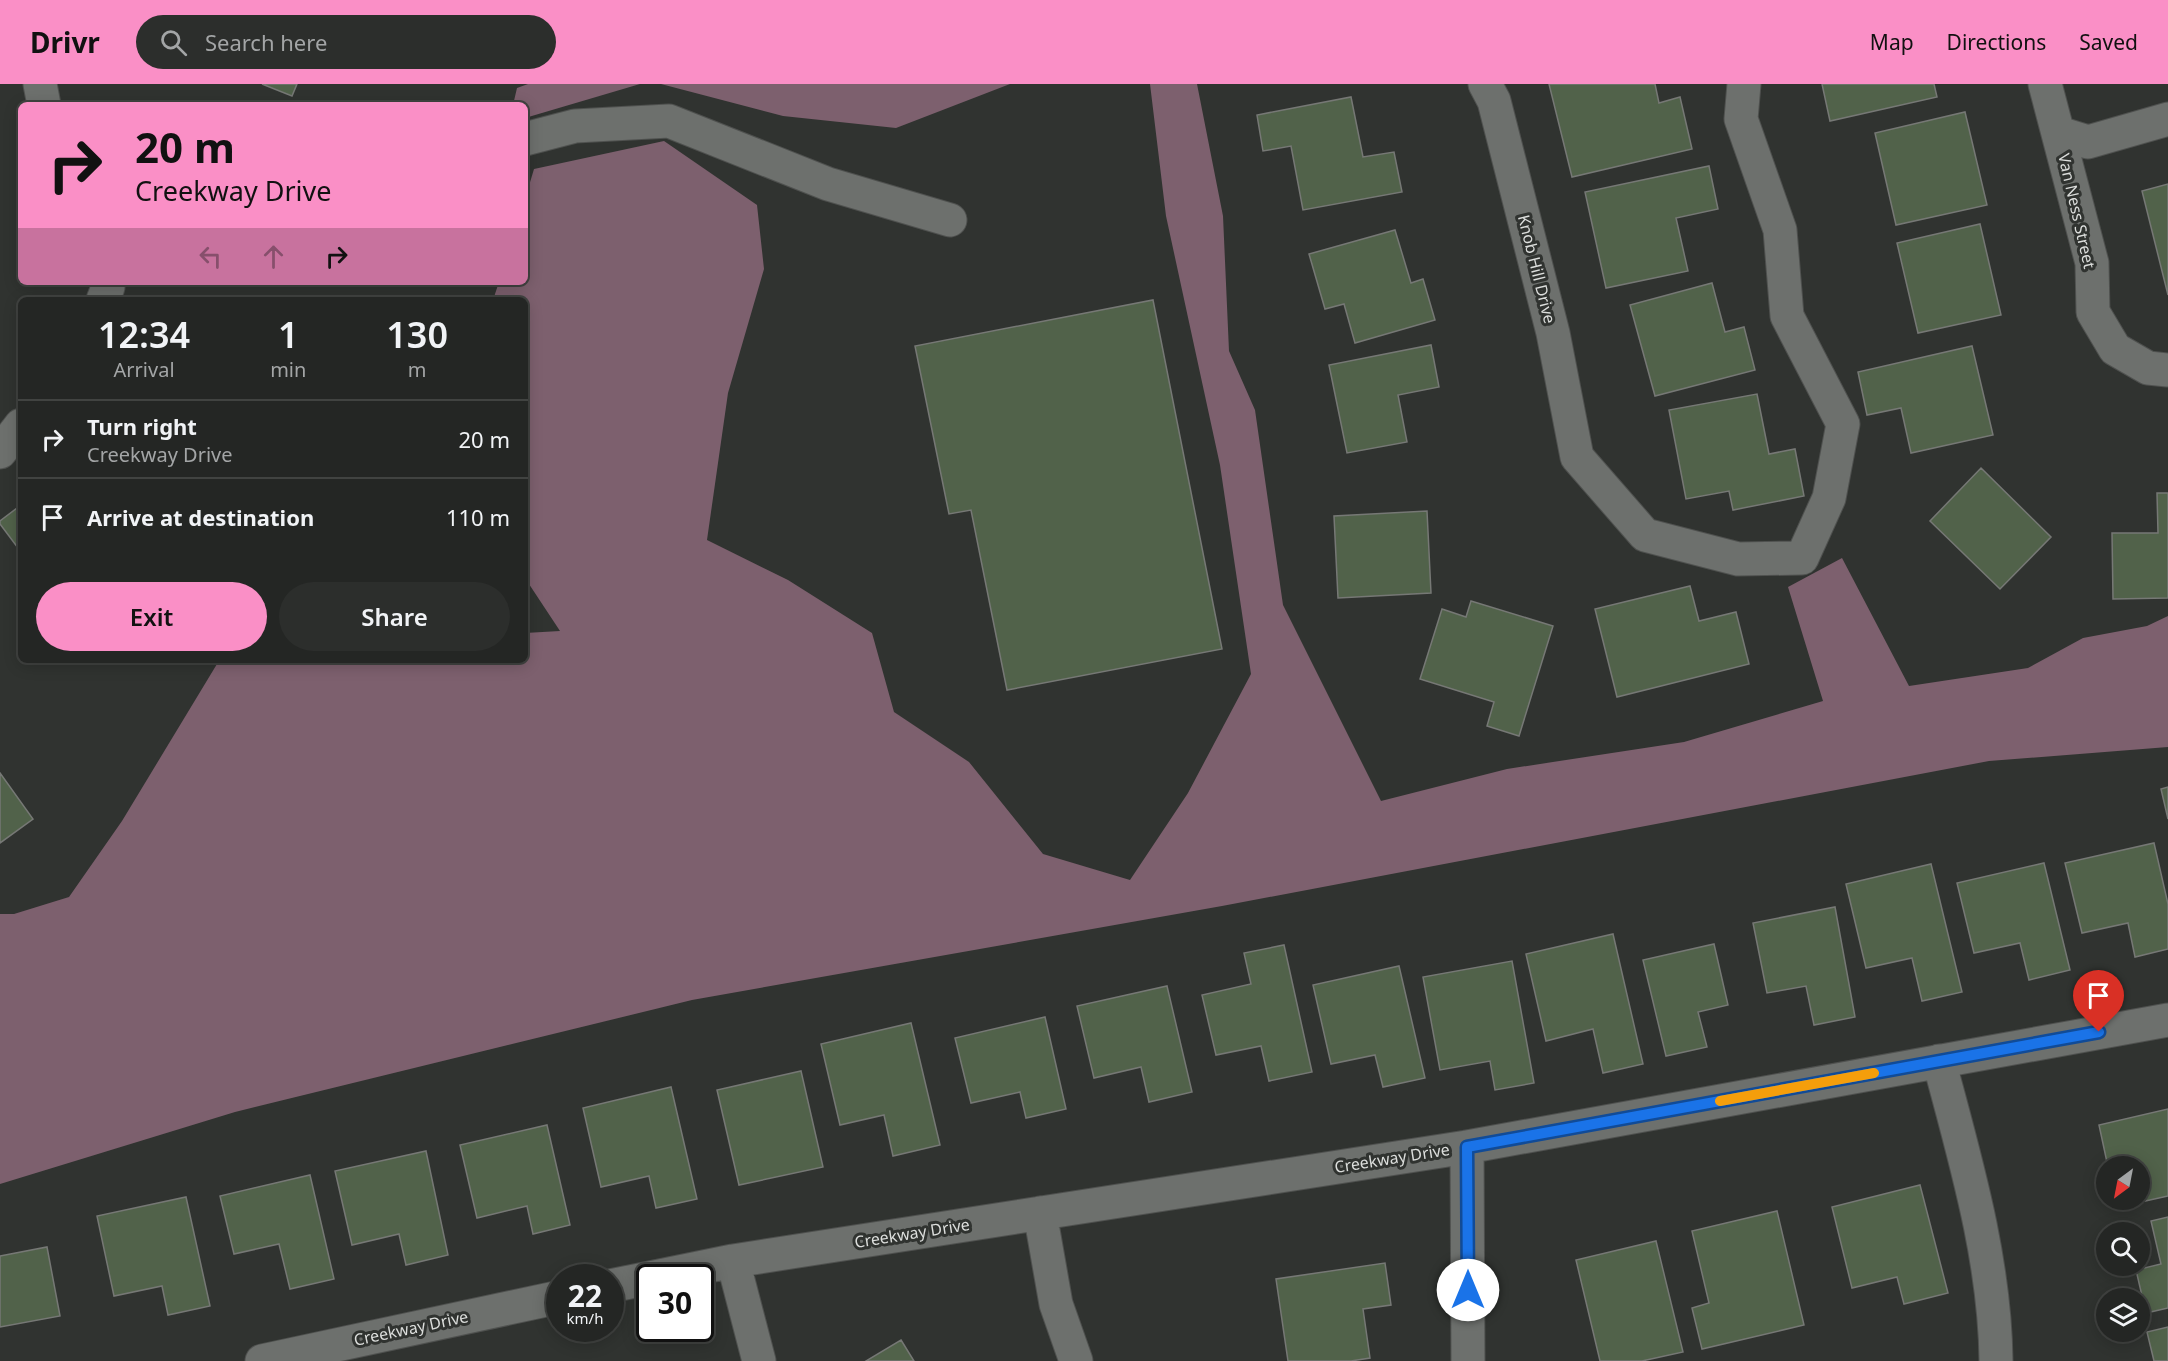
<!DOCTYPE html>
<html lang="en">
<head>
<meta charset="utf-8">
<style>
  :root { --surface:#242624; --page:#2c2e2c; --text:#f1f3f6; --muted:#a3a5a6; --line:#414341; --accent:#fa8fc6 }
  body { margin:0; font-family:"Noto Sans",sans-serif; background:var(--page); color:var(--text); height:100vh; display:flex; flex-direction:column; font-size:22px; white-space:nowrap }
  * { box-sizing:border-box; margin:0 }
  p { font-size:20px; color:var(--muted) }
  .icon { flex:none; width:33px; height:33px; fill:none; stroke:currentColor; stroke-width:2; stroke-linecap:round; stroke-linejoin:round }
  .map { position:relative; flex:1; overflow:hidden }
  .drawer { position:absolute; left:18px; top:213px; width:510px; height:366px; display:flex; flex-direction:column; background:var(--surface); border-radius:9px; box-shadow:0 3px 15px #0003,0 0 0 2px var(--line) }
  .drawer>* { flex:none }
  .guide { position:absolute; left:18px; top:18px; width:510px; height:183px; border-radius:9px; box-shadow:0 3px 15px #0003,0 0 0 2px var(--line); background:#fa8fc6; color:#111; overflow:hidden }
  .needle { width:39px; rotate:212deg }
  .fabs { position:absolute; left:2096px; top:1072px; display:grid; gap:12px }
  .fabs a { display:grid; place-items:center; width:54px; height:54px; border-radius:50%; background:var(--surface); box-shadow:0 3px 15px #0003,0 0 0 2px var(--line); font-size:30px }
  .speed { position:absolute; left:546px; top:1180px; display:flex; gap:12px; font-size:30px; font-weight:700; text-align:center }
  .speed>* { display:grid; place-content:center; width:78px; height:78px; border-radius:50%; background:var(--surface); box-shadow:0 3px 15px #0003,0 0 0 2px var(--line); line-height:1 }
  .speed small { font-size:15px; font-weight:400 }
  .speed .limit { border:3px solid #111; border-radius:9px; background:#fff; color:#111 }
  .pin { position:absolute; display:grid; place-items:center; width:51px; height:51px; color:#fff; margin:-62px -26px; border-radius:50% 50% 50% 0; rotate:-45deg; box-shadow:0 0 6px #0007 }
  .pin .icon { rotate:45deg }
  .me { position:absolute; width:66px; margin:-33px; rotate:0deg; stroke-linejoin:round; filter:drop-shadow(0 0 4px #0008) }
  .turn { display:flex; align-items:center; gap:21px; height:126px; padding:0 18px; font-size:27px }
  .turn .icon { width:78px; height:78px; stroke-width:2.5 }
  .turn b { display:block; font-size:42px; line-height:51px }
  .lanes { display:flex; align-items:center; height:57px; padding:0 18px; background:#0003; justify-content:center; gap:30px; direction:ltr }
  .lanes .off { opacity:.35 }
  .eta { display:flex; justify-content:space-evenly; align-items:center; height:102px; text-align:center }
  .eta b { font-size:36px; font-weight:600; line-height:42px }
  .button { display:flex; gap:12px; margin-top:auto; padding:12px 18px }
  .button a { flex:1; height:69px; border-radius:36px; background:var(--accent); color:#111; font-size:24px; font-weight:600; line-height:69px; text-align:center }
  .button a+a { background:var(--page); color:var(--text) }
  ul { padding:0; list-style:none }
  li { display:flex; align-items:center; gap:18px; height:78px; padding:0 18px; border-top:2px solid var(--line) }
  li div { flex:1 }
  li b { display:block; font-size:22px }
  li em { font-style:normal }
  header { display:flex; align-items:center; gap:36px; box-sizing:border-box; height:84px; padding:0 30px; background:var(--accent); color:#111 }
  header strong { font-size:28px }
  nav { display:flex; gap:33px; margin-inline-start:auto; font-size:21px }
  .search { width:420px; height:54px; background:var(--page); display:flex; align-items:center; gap:15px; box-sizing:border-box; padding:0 21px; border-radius:33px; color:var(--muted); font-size:22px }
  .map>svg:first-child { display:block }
  .forest { fill:#7d606e }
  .building { fill:#51624a; stroke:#767875; stroke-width:1.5 }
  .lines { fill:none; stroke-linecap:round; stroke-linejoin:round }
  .minor-casing { stroke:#4f514f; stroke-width:35 }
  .minor { stroke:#6d706d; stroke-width:33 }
  .route-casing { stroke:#114b97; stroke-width:15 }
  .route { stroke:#1a73e8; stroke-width:10 }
  .slow { stroke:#f59e0b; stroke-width:10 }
  .labels { text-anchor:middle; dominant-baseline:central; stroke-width:6; stroke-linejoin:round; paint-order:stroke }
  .street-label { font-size:16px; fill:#dcdedc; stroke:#303330 }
</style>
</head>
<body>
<header>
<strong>Drivr</strong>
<div class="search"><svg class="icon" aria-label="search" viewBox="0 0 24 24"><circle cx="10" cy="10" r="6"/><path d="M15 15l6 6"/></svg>Search here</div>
<nav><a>Map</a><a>Directions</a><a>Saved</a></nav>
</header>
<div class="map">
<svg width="2168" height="1277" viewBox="0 0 2168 1277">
  <rect width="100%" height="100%" fill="#303330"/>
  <path class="forest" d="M528 0H640L525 34V21H513L517 4Z
    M661 0H1010L896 44 783 32Z
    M1150 0H1197L1223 132 1229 267 1255 326 1283 521 1381 717 1507 685 1684 658 1823 617 1788 503 1842 474 1909 602 2028 584 2083 554 2147 542 2168 532V663L1989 677 1222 822 692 916 235 1028 0 1100V830H14L69 813 122 737 217 580 223 576H525V549L560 547 525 494V216H493L499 198H525V115L534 85 664 57 757 121 764 185 728 309 707 456 788 496 872 549 894 628 969 678 1043 770 1130 796 1188 709 1251 590 1220 381 1166 132Z"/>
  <path class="building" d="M262 0H297L292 12Z
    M1549 0H1655L1659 19 1680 13 1692 65 1572 93Z
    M1822 0H1934L1937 13 1830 37Z
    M1351 13 1363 73 1394 68 1402 108 1303 126 1291 62 1263 67 1257 31Z
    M1965 28 1987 121 1896 141 1875 49Z
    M1709 82 1718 125 1676 134 1688 187 1606 204 1585 108Z
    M2168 100V211L2142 107Z
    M1980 140 2001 231 1918 249 1897 159Z
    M1395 146 1411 199 1423 195 1435 236 1355 259 1344 220 1325 225 1309 170Z
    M1712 199 1725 248 1744 243 1755 286 1655 312 1630 221Z
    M1153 216 1222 565 1007 606 971 426 949 430 915 262Z
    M1431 261 1439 303 1398 311 1407 358 1347 369 1329 281Z
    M1972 262 1993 351 1911 369 1901 324 1867 331 1858 288Z
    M1757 310 1769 370 1795 365 1804 412 1733 426 1729 407 1686 415 1669 326Z
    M1981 384 2051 453 2000 505 1930 437Z
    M2157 409H2168V514L2113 515 2112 449H2158Z
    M21 421V468L0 440V437Z
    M1427 427 1431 509 1338 514 1334 432Z
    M1690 502 1699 537 1736 528 1749 580 1617 613 1595 525Z
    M1471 517 1553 542 1519 652 1487 642 1494 618 1420 595 1442 525 1466 533Z
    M0 689 33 735 0 759Z
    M2168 703V735L2161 705Z
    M2154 759 2168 820V865L2135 873 2128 839 2082 849 2065 779Z
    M2044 779 2070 886 2029 896 2020 859 1974 869 1957 799Z
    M1931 780 1962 908 1922 917 1912 874 1866 884 1846 800Z
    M1835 823 1855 933 1814 941 1806 902 1767 909 1753 839Z
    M1613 850 1643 980 1603 989 1593 945 1546 957 1526 870Z
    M1714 860 1728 921 1698 928 1707 963 1666 972 1643 876Z
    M1284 861 1312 988 1269 997 1261 962 1216 971 1202 911 1251 900 1244 869Z
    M1512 877 1534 999 1495 1006 1490 977 1440 986 1423 893Z
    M1399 882 1425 994 1383 1003 1375 971 1331 980 1313 901Z
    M1167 902 1192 1008 1149 1018 1141 983 1094 994 1077 922Z
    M1045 933 1066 1025 1026 1034 1020 1008 971 1019 955 954Z
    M911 939 940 1061 893 1072 884 1031 840 1041 821 960Z
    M801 987 823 1083 739 1101 717 1006Z
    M671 1003 697 1115 656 1124 649 1092 601 1103 583 1024Z
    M2168 1025V1112L2118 1123 2116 1116H2139V1083H2108L2099 1041Z
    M547 1041 570 1141 533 1150 527 1122 477 1134 460 1061Z
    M426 1067 448 1171 406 1181 399 1150 352 1161 335 1087Z
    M310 1091 334 1195 290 1205 279 1160 234 1170 220 1112Z
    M1920 1101 1948 1209 1904 1220 1897 1193 1852 1204 1832 1123Z
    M186 1113 210 1222 168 1231 162 1202 114 1212 97 1132Z
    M1777 1127 1804 1241 1702 1265 1692 1224 1709 1219 1692 1147Z
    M2168 1133V1224L2146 1229 2136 1186 2161 1180 2151 1137Z
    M1656 1157 1683 1268 1642 1277H1600L1576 1176Z
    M47 1163 60 1232 0 1243V1172Z
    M1385 1179 1391 1221 1363 1225 1370 1274 1351 1277H1288L1276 1195Z
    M2168 1243V1277H2154L2147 1248Z
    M901 1256 914 1277H866Z"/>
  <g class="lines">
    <g class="minor-casing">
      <path id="minor" d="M40 0 44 21
        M1485 0 1494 17 1553 249 1577 373 1645 451 1738 475 1802 474 1829 414 1843 340 1787 232 1780 146 1741 35 1744 0
        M2045 0 2092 179 2093 228 2115 265 2148 284 2168 286
        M2059 49 2088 58 2168 35
        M525 55 575 42 669 37 828 100 950 136
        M103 216 108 203 106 198
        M0 368 21 341
        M1939 977C1965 1075 1995 1175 1996 1277
        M1467 1063 1468 1277
        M1040 1129 1056 1220 1076 1277
        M733 1177 759 1277
        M650 1194 733 1177 1467 1063 2168 936
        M610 1202 650 1194
        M262 1277 560 1213"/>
    </g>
    <use href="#minor" class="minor"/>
  </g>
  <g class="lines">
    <g class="route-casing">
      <path id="route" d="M1468 1206 1467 1063 2099 948"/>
    </g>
    <use href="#route" class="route"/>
    <path class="slow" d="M1720 1017 1874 989"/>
  </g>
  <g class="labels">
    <g class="street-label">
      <text transform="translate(2077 127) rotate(77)">Van Ness Street</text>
      <text transform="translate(1537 185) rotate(76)">Knob Hill Drive</text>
      <text transform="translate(1392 1074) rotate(-9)">Creekway Drive</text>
      <text transform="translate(912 1149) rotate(-9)">Creekway Drive</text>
      <text transform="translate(411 1244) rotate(-12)">Creekway Drive</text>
    </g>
  </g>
</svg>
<div class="fabs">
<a><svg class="needle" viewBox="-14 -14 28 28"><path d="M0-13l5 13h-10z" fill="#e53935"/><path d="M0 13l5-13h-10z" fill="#a3a5a6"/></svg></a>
<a><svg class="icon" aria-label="search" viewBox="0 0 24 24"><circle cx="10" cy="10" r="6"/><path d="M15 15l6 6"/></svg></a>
<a><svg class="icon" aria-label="layers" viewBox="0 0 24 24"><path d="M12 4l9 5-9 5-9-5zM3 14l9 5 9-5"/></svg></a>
</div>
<div class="speed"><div>22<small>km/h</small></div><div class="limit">30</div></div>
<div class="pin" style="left:2099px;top:948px;background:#d93025"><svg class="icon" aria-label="arrive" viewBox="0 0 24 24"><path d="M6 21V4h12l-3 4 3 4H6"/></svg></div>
<svg class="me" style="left:1468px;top:1206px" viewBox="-20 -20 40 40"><circle r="19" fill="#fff"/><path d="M0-13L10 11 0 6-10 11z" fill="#1a73e8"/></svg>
<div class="guide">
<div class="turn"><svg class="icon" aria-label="right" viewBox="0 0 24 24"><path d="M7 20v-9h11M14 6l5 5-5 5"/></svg><div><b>20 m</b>Creekway Drive</div></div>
<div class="lanes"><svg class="icon off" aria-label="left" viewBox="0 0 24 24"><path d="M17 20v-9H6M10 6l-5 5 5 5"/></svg><svg class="icon off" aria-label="ahead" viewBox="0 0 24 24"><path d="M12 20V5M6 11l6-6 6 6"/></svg><svg class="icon" aria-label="right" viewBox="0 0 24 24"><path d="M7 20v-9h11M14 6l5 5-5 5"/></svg></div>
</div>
<section class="drawer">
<div class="eta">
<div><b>12:34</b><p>Arrival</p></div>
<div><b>1</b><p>min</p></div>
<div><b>130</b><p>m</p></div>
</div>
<ul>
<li><svg class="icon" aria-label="right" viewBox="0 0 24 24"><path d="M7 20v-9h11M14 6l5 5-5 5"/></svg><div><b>Turn right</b><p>Creekway Drive</p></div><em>20 m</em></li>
<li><svg class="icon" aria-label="arrive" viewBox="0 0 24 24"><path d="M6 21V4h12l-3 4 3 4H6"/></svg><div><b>Arrive at destination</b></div><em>110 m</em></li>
</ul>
<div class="button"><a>Exit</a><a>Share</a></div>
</section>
</div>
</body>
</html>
